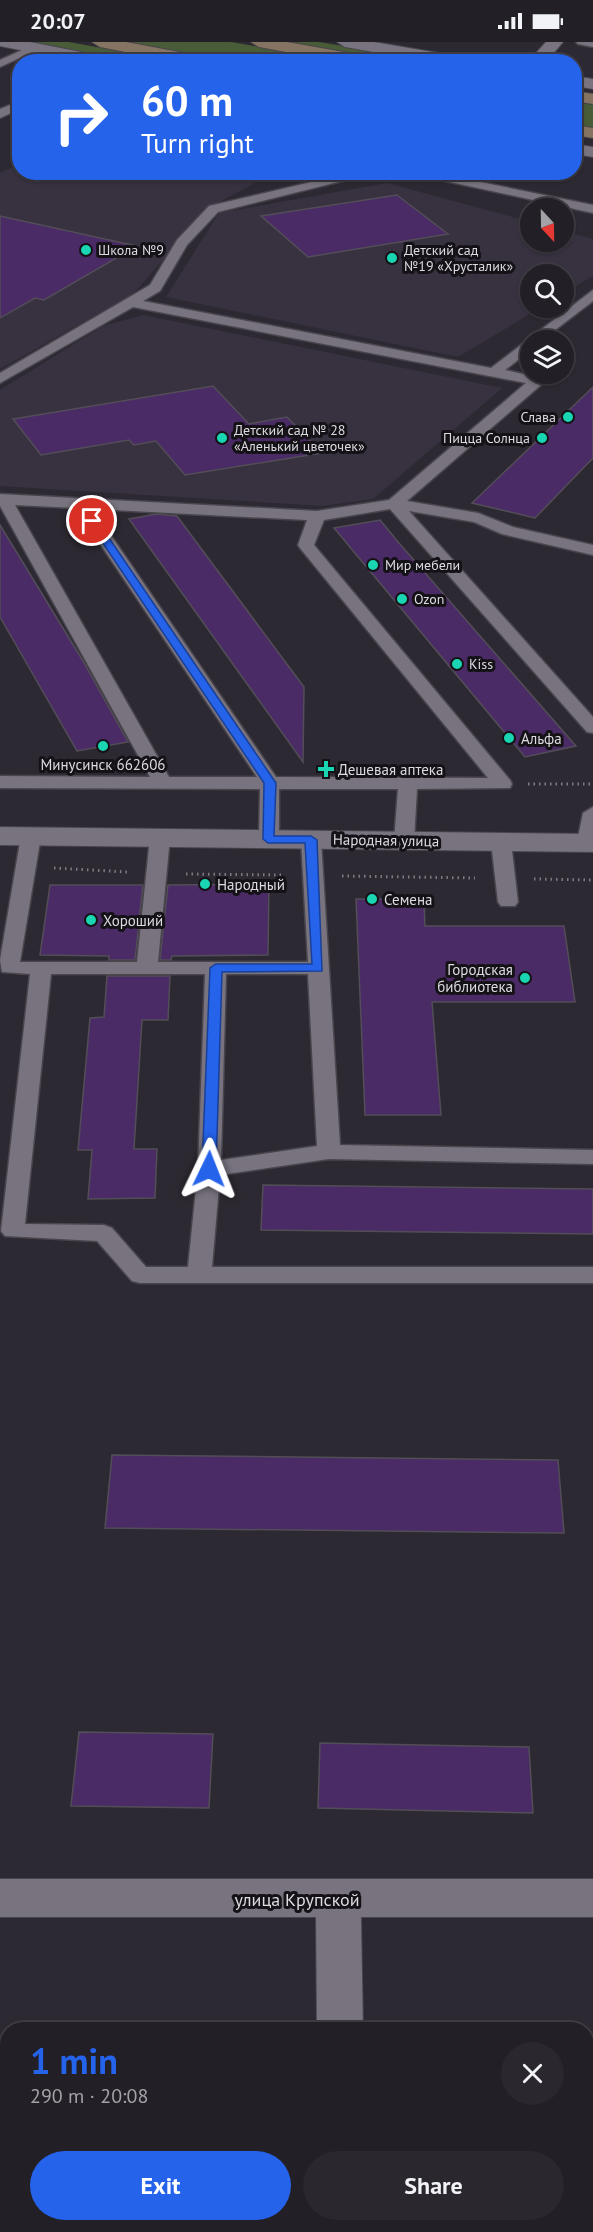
<!DOCTYPE html>
<html lang="en">
<head>
<meta charset="utf-8">
<style>
  :root { --surface:#221f26; --page:#2a272e; --text:#f1f3f6; --muted:#a2a2a7; --line:#3f3d43; --accent:#2563eb }
  body { margin:0; font-family:"PT Sans",sans-serif; background:var(--page); color:var(--text); height:100vh; display:flex; flex-direction:column; font-size:22px; white-space:nowrap }
  * { box-sizing:border-box; margin:0 }
  p { font-size:20px; color:var(--muted) }
  .icon { flex:none; width:33px; height:33px; fill:none; stroke:currentColor; stroke-width:2; stroke-linecap:round; stroke-linejoin:round }
  .map { position:relative; flex:1; overflow:hidden }
  .side { position:absolute; left:0px; top:1980px; width:594px; height:210px; display:flex; flex-direction:column; background:var(--surface); border-radius:24px 24px 0 0; box-shadow:0 2px 4px #0004,0 0 0 2px var(--line) }
  .side>* { flex:none }
  .guide { position:absolute; left:12px; top:12px; width:570px; height:126px; border-radius:24px; box-shadow:0 2px 4px #0004,0 0 0 2px var(--line); background:#2563eb; color:#fff; overflow:hidden }
  .needle { width:39px; rotate:158deg }
  .fabs { position:absolute; left:520px; top:156px; display:grid; gap:12px }
  .fabs a { display:grid; place-items:center; width:54px; height:54px; border-radius:50%; background:var(--surface); box-shadow:0 2px 4px #0004,0 0 0 2px var(--line); font-size:30px }
  .pin { position:absolute; display:grid; place-items:center; width:51px; height:51px; color:#fff; margin:-26px; border:3px solid #fff; border-radius:50%; box-shadow:0 2px 6px #0007 }
  .me { position:absolute; width:66px; margin:-33px; rotate:2deg; stroke-linejoin:round; filter:drop-shadow(0 0 4px #0008) }
  .turn { display:flex; align-items:center; gap:21px; height:126px; padding:0 30px; font-size:27px }
  .turn .icon { width:78px; height:78px; stroke-width:2.5 }
  .turn b { display:block; font-size:42px; line-height:51px }
  .round { display:grid; place-items:center; flex:none; width:63px; height:63px; border-radius:32px; background:var(--page) }
  .overview { display:flex; align-items:center; justify-content:space-between; height:102px; padding:0 30px }
  h1 { font-size:36px; font-weight:700; line-height:45px; color:var(--accent) }
  .cta { display:flex; gap:12px; margin-top:auto; padding:12px 30px }
  .cta a { flex:1; height:69px; border-radius:36px; background:var(--accent); color:#fff; font-size:24px; font-weight:700; line-height:69px; text-align:center }
  .cta a+a { background:var(--page); color:var(--text) }
  .status { display:flex; justify-content:space-between; align-items:center; height:42px; padding:0 30px; background:var(--surface); direction:ltr }
  .status svg { height:16px; fill:currentColor }
  .map>svg:first-child { display:block }
  .built { fill:#383140 }
  .green { fill:#485c38 }
  .building { fill:#4b2b65; stroke:#524e57; stroke-width:1.5 }
  .lines { fill:none; stroke-linecap:round; stroke-linejoin:round }
  .service-casing { stroke:#49454d; stroke-width:3 }
  .minor-casing { stroke:#49454d; stroke-width:2 }
  .tertiary-casing { stroke:#49454d; stroke-width:2 }
  .secondary-casing { stroke:#49454d; stroke-width:2 }
  .path-far1 { stroke:#7e7a82; stroke-width:2; stroke-dasharray:1 2; stroke-linecap:butt }
  .path { stroke:#7e7a82; stroke-width:3; stroke-dasharray:1.5 4; stroke-linecap:butt }
  .service { fill:#78737e; fill-rule:evenodd }
  .minor { fill:#78737e; fill-rule:evenodd }
  .tertiary { fill:#78737e; fill-rule:evenodd }
  .secondary { fill:#857461; fill-rule:evenodd }
  .route { fill:#2563eb; stroke:#184099; stroke-width:1.5 }
  .poi-dot { fill:#1ad5b2; stroke:#141216; stroke-width:2 }
  .labels { text-anchor:middle; dominant-baseline:central; stroke-width:6; stroke-linejoin:round; paint-order:stroke }
  .far-poi-label { font-size:14px; fill:#dddae0; stroke:#141216; text-anchor:start }
  .poi-label { font-size:15px; fill:#dddae0; stroke:#141216; text-anchor:start }
  .street-label { font-size:15px; fill:#dddae0; stroke:#141216 }
  .near-street-label { font-size:18px; fill:#dddae0; stroke:#141216 }
</style>
</head>
<body>
<div class="status"><b>20:07</b><svg viewBox="0 0 49 12"><path d="M0 12V9h3v3zM5 12V6h3v6zM10 12V3h3v9zM15 12V0h3v12zM26 1h20v11H26zM47 4h2v5h-2z"/></svg></div>
<div class="map">
<svg width="593" height="2190" viewBox="0 0 593 2190">
  <rect width="100%" height="100%" fill="#2d2932"/>
  <path class="built" d="M19 122 20 130H209L255 141 210 165 133 252 0 327V131Z
    M387 141 531 180V200H564V189L593 197V234L564 251V232H531V266H540L458 315 166 255 219 171Z
    M143 273 502 346 373 457 323 464 0 444V348L103 284Z"/>
  <path class="green" d="M17 0H69L173 19H120Z
    M116 0H231L344 19H222Z
    M272 0H319L434 19H386Z
    M574 59 593 63V88L575 84Z"/>
  <path class="building" d="M397 153 448 192 308 215 261 174Z
    M0 174 137 204 44 258 35 256 0 276Z
    M213 344 249 382 287 375 322 411 185 433 156 399 134 403 129 398 41 413 13 377Z
    M593 345V416L535 476 472 461Z
    M156 472 177 474 304 645 303 720 129 477Z
    M380 478 399 501 576 704 525 715 334 486Z
    M0 483 83 619 128 700 77 709 0 575Z
    M269 842 268 913 172 914 171 918H160L168 843Z
    M50 843H143L135 918H109V914L40 913Z
    M356 857H424L425 884H564L575 960H432L441 1073H365Z
    M107 934H170L168 978H142L134 1107H157L155 1156 88 1157 92 1108H78L90 976 104 975Z
    M263 1143 593 1147V1192L261 1188Z
    M112 1413 558 1418 564 1491 105 1486Z
    M79 1690 213 1692 209 1766 71 1764Z
    M320 1701 529 1705 533 1771 318 1766Z"/>
  <g class="lines">
    <g class="service-casing">
      <path id="service" d="M576 0H593V5L578 2Z
        M31 4 41 6 0 25V18Z
        M20 59V67L0 76V67Z
        M354 130H378L218 170 187 203 160 249 143 259 491 326 593 248V259L542 298H531V308L505 328 542 336 544 339 542 342 407 459 478 471 513 485 593 503V513L502 492 474 480 409 469 593 675V691L587 690 390 467 324 478 314 503 510 738 512 742 510 746 417 747 414 799 404 805 394 799 398 747H279V797L269 803 259 797 260 747 0 746V734L150 735 0 464V452L317 469 389 458 526 341 133 265 0 341V331L150 243 177 198 209 164ZM15 463 76 466 257 735H169ZM93 467 307 478 298 503 300 506 488 736 276 735Z
        M404 130H431L593 163V171Z
        M593 765V804L587 806 577 800 583 771Z
        M31 788 41 794 20 920H137L150 796 160 790 170 796 158 920H308L301 798 311 792 318 794 321 798 340 1103 593 1108V1122L329 1117 220 1133 212 1225H593V1241H140L132 1239 97 1199 5 1194 1 1189 30 932 2 930 0 918 21 794ZM51 932H205L198 1127 188 1225H146L112 1186 104 1183 25 1182ZM226 932H308L317 1104 221 1118Z
        M501 794 511 800 518 860 515 864H501L498 860 491 800Z"/>
    </g>
    <g class="minor-casing">
      <path id="minor" d="M0 0H30L107 15 115 20H79L5 5 0 4Z
        M337 0H374L462 15 470 20H430L345 5Z
        M546 0H563L546 20H528Z
        M574 34 593 37V47L574 44Z
        M574 102 593 105V115L574 112Z
        M0 1837H593V1875H361L363 1988H317L316 1875H0Z
        M318 2182H368L369 2190H319Z"/>
    </g>
    <g class="tertiary-casing">
      <path id="tertiary" d="M0 785 593 792V810L0 803Z"/>
    </g>
    <g class="secondary-casing">
      <path id="secondary" d="M92 0H126L206 15 214 20H177L100 5Z
        M251 0H287L372 15 380 20H341L259 5Z
        M574 49 593 52V62L574 59Z
        M574 83 593 86V96L574 93Z"/>
    </g>
    <path class="path-far1" d="M486 14 511 17"/>
    <path class="path" d="M528 742H593
      M54 826 127 830
      M186 832 283 833
      M342 834 475 836
      M534 837 593 838"/>
    <use href="#service" class="service"/>
    <use href="#minor" class="minor"/>
    <use href="#tertiary" class="tertiary"/>
    <use href="#secondary" class="secondary"/>
  </g>
  <path class="route" d="M89 477H96L276 741 274 794H311L317 798 322 929 222 930 216 1127 209 1132 202 1127 210 926 216 922H312L305 801H268L263 797 264 741 88 479Z"/>
  <g class="poi-dot">
    <circle cx="86" cy="208" r="6"/>
    <circle cx="392" cy="216" r="6"/>
    <circle cx="568" cy="375" r="6"/>
    <circle cx="222" cy="396" r="6"/>
    <circle cx="542" cy="396" r="6"/>
    <circle cx="373" cy="523" r="6"/>
    <circle cx="402" cy="557" r="6"/>
    <circle cx="457" cy="622" r="6"/>
    <circle cx="509" cy="696" r="6"/>
    <circle cx="103" cy="704" r="6"/>
    <path d="M323 718h6v6h6v6h-6v6h-6v-6h-6v-6h6z"/>
    <circle cx="205" cy="842" r="6"/>
    <circle cx="372" cy="857" r="6"/>
    <circle cx="91" cy="878" r="6"/>
    <circle cx="525" cy="936" r="6"/>
  </g>
  <g class="labels">
    <g class="far-poi-label">
      <text x="98" y="208">Школа №9</text>
      <text x="404" y="208">Детский сад<tspan x="404" dy="16">№19 «Хрусталик»</tspan></text>
      <text x="556" y="375" text-anchor="end">Слава</text>
      <text x="234" y="388">Детский сад № 28<tspan x="234" dy="16">«Аленький цветочек»</tspan></text>
      <text x="530" y="396" text-anchor="end">Пицца Солнца</text>
      <text x="385" y="523">Мир мебели</text>
      <text x="414" y="557">Ozon</text>
      <text x="469" y="622">Kiss</text>
    </g>
    <g class="poi-label">
      <text x="521" y="696">Альфа</text>
      <text x="103" y="722" text-anchor="middle">Минусинск 662606</text>
      <text x="338" y="727">Дешевая аптека</text>
      <text x="217" y="842">Народный</text>
      <text x="384" y="857">Семена</text>
      <text x="103" y="878">Хороший</text>
      <text x="513" y="927" text-anchor="end">Городская<tspan x="513" dy="17">библиотека</tspan></text>
    </g>
    <g class="street-label">
      <text transform="translate(386 798) rotate(1)">Народная улица</text>
    </g>
    <g class="near-street-label">
      <text x="297" y="1857">улица Крупской</text>
    </g>
  </g>
</svg>
<div class="fabs">
<a><svg class="needle" viewBox="-14 -14 28 28"><path d="M0-13l5 13h-10z" fill="#e53935"/><path d="M0 13l5-13h-10z" fill="#a2a2a7"/></svg></a>
<a><svg class="icon" aria-label="search" viewBox="0 0 24 24"><circle cx="10" cy="10" r="6"/><path d="M15 15l6 6"/></svg></a>
<a><svg class="icon" aria-label="layers" viewBox="0 0 24 24"><path d="M12 4l9 5-9 5-9-5zM3 14l9 5 9-5"/></svg></a>
</div>
<div class="pin" style="left:92px;top:479px;background:#d93025"><svg class="icon" aria-label="arrive" viewBox="0 0 24 24"><path d="M6 21V4h12l-3 4 3 4H6"/></svg></div>
<svg class="me" style="left:209px;top:1127px" viewBox="-20 -20 40 40"><path d="M0-17L14 15 0 8-14 15z" fill="#2563eb" stroke="#fff" stroke-width="4"/></svg>
<div class="guide">
<div class="turn"><svg class="icon" aria-label="right" viewBox="0 0 24 24"><path d="M7 20v-9h11M14 6l5 5-5 5"/></svg><div><b>60 m</b>Turn right</div></div>
</div>
<section class="side">
<div class="overview"><div><h1>1 min</h1><p>290 m · 20:08</p></div><a class="round"><svg class="icon" aria-label="close" viewBox="0 0 24 24"><path d="M6 6l12 12M18 6L6 18"/></svg></a></div>
<div class="cta"><a>Exit</a><a>Share</a></div>
</section>
</div>
</body>
</html>
